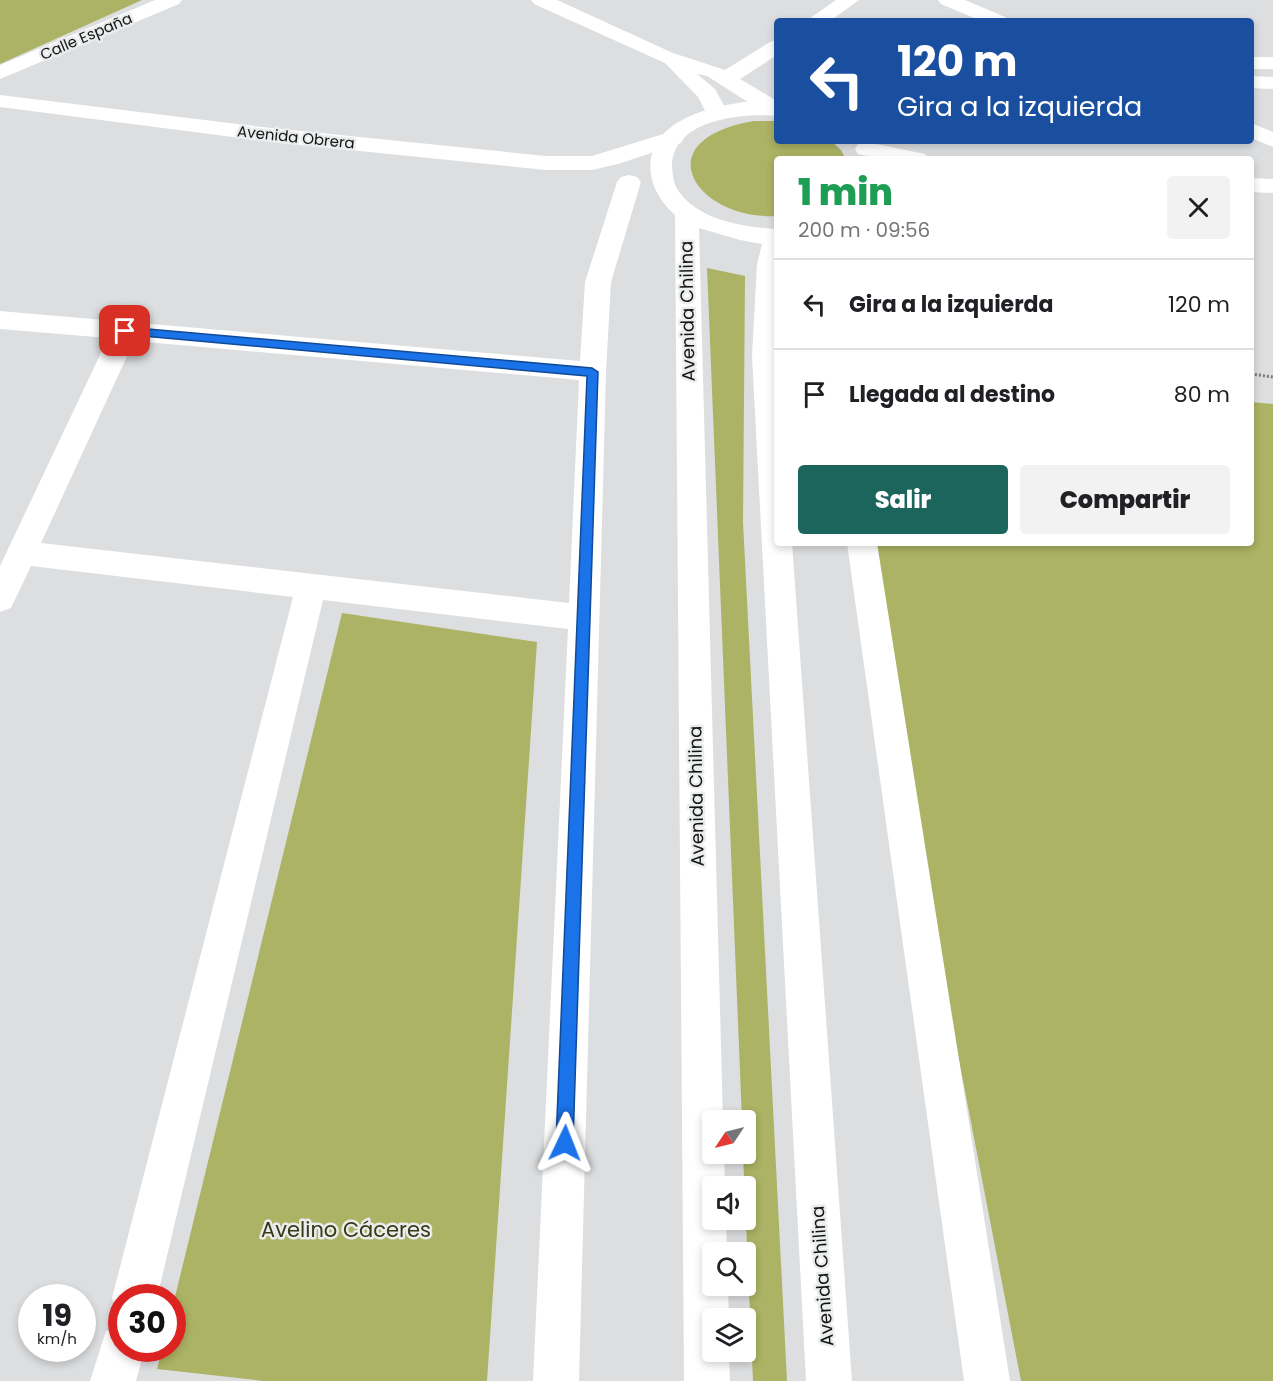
<!DOCTYPE html>
<html lang="es">
<head>
<meta charset="utf-8">
<style>
  :root { --surface:#fff; --page:#f2f2f2; --text:#202124; --muted:#757577; --line:#e0e0e0; --accent:#1b655d }
  body { margin:0; font-family:Poppins,sans-serif; background:var(--page); color:var(--text); height:100vh; display:flex; flex-direction:column; font-size:22px; white-space:nowrap }
  * { box-sizing:border-box; margin:0 }
  p { font-size:20px; color:var(--muted) }
  .icon { flex:none; width:33px; height:33px; fill:none; stroke:currentColor; stroke-width:2; stroke-linecap:round; stroke-linejoin:round }
  .map { position:relative; flex:1; overflow:hidden }
  .panel { position:absolute; left:774px; top:156px; width:480px; height:390px; display:flex; flex-direction:column; background:var(--surface); border-radius:6px; box-shadow:0 3px 9px #0003 }
  .panel>* { flex:none }
  .hud { position:absolute; left:774px; top:18px; width:480px; height:126px; border-radius:6px; box-shadow:0 3px 9px #0003; background:#1a4fa0; color:#fff; overflow:hidden }
  .needle { width:39px; rotate:235deg }
  .fabs { position:absolute; left:702px; top:1110px; display:grid; gap:12px }
  .fabs a { display:grid; place-items:center; width:54px; height:54px; border-radius:6px; background:var(--surface); box-shadow:0 3px 9px #0003; font-size:30px }
  .speed { position:absolute; left:18px; top:1284px; display:flex; gap:12px; font-size:30px; font-weight:700; text-align:center }
  .speed>* { display:grid; place-content:center; width:78px; height:78px; border-radius:50%; background:var(--surface); box-shadow:0 3px 9px #0003; line-height:1 }
  .speed small { font-size:15px; font-weight:400 }
  .speed .limit { border:9px solid #d22; background:#fff; color:#111 }
  .pin { position:absolute; display:grid; place-items:center; width:51px; height:51px; color:#fff; margin:-26px; border-radius:12px; box-shadow:0 3px 9px #0006 }
  .me { position:absolute; width:66px; margin:-33px; rotate:2deg; stroke-linejoin:round; filter:drop-shadow(0 0 4px #0008) }
  .turn { display:flex; align-items:center; gap:21px; height:126px; padding:0 24px; font-size:27px }
  .turn .icon { width:78px; height:78px; stroke-width:2.5 }
  .turn b { display:block; font-size:42px; line-height:51px }
  .round { display:grid; place-items:center; flex:none; width:63px; height:63px; border-radius:6px; background:var(--page) }
  .summary { display:flex; align-items:center; justify-content:space-between; height:102px; padding:0 24px }
  h1 { font-size:36px; font-weight:800; line-height:45px; color:#1e9e55 }
  .cta { display:flex; gap:12px; margin-top:auto; padding:12px 24px }
  .cta a { flex:1; height:69px; border-radius:6px; background:var(--accent); color:#fff; font-size:24px; font-weight:800; line-height:69px; text-align:center }
  .cta a+a { background:var(--page); color:var(--text) }
  ul { padding:0; list-style:none }
  li { display:flex; align-items:center; gap:18px; height:90px; padding:0 24px; border-top:2px solid var(--line) }
  li div { flex:1 }
  li b { display:block; font-size:22px }
  li em { font-style:normal }
  .map>svg:first-child { display:block }
  .green { fill:#acb364 }
  .lines { fill:none; stroke-linecap:round; stroke-linejoin:round }
  .path { stroke:#797a7b; stroke-width:3; stroke-dasharray:2 2; stroke-linecap:butt }
  .minor { fill:#fff; fill-rule:evenodd }
  .major { fill:#fff; fill-rule:evenodd }
  .route { fill:#1a73e8; stroke:#114b97; stroke-width:1.5 }
  .labels { text-anchor:middle; dominant-baseline:central; stroke-width:5; stroke-linejoin:round; paint-order:stroke }
  .far-street-label { font-size:15px; fill:#121313; stroke:#eaeced }
  .street-label { font-size:18px; fill:#121313; stroke:#eaeced }
  .near-park-label { font-size:21px; fill:#383a14; stroke:#eaeced }
</style>
</head>
<body>
<div class="map">
<svg width="1273" height="1381" viewBox="0 0 1273 1381">
  <rect width="100%" height="100%" fill="#dddee0"/>
  <path class="green" d="M0 0H142L0 64Z
    M754 121H777V141H831L841 150 846 159H777V216C697 221 642 140 754 121Z
    M707 268 745 276 743 522 787 1381H753L743 1154H746V1120H742Z
    M1251 402 1273 404V1381H1021L859 543H1251Z
    M342 613 537 642 487 1381H264L157 1369 162 1349 172 1348 173 1305Z"/>
  <g class="lines">
    <path class="path" d="M1251 374 1273 377"/>
    <path class="minor" d="M155 0H182L179 4 0 79V65Z
      M531 0H557L673 53 725 70 770 42 777 40V55L740 79 777 101V114L765 113 707 76 697 74 715 89 728 113 725 118 717 120 709 118 698 97 665 63 534 4Z
      M836 0H859L830 21H806Z
      M938 0H965L1005 17 1008 21H981L941 4Z
      M1251 76 1273 77V89L1251 88Z
      M0 95 271 128 546 156H592L673 131 681 133 684 138 681 143 618 164 592 170H546L271 142 0 107Z
      M629 175 637 177 641 182 611 282 606 372 579 1381H533L568 629 323 600 157 1298H122V1315L118 1314 112 1298 293 597 31 566 11 608 0 612V566L108 338 0 329V311L580 361 585 282 617 182 621 177ZM134 341 579 380 569 603 41 543Z
      M847 543H877L1010 1381H964Z
      M122 1324V1348H145L136 1381H90L106 1331Z"/>
    <path class="major" d="M1251 57H1273V69H1251Z
      M744 102H777V116C743 113 672 119 672 167 673 176 673 185 680 193 701 221 744 227 777 229V543H792L852 1381H806L752 356 757 264 762 244 740 240 699 228 723 1120H712V1154H724L725 1186H712V1220H726L727 1252H712V1286H728L729 1318H712V1352H729L730 1381H684L675 215C640 184 641 139 686 118 704 109 724 105 744 102Z
      M1251 123 1273 132V147L1251 138Z
      M866 142 925 154 928 159H883L858 154 855 149 858 144Z
      M1251 178 1273 179V193L1251 192Z"/>
  </g>
  <path class="route" d="M125 327 592 368 598 372 573 1143 571 1149 565 1151 558 1149 556 1143 587 376 121 334V328Z"/>
  <g class="labels">
    <g class="far-street-label">
      <text transform="translate(86 36) rotate(-23)">Calle España</text>
      <text transform="translate(296 137) rotate(6)">Avenida Obrera</text>
    </g>
    <g class="street-label">
      <text transform="translate(687 311) rotate(-91)">Avenida Chilina</text>
      <text transform="translate(696 796) rotate(-91)">Avenida Chilina</text>
      <text transform="translate(822 1276) rotate(-94)">Avenida Chilina</text>
    </g>
    <g class="near-park-label">
      <text x="346" y="1229">Avelino Cáceres</text>
    </g>
  </g>
</svg>
<div class="fabs">
<a><svg class="needle" viewBox="-14 -14 28 28"><path d="M0-13l5 13h-10z" fill="#e53935"/><path d="M0 13l5-13h-10z" fill="#757577"/></svg></a>
<a><svg class="icon" aria-label="sound" viewBox="0 0 24 24"><path d="M4 9h4l5-4v14l-5-4H4zM17 9q2 3 0 6"/></svg></a>
<a><svg class="icon" aria-label="search" viewBox="0 0 24 24"><circle cx="10" cy="10" r="6"/><path d="M15 15l6 6"/></svg></a>
<a><svg class="icon" aria-label="layers" viewBox="0 0 24 24"><path d="M12 4l9 5-9 5-9-5zM3 14l9 5 9-5"/></svg></a>
</div>
<div class="speed"><div>19<small>km/h</small></div><div class="limit">30</div></div>
<div class="pin" style="left:125px;top:331px;background:#d93025"><svg class="icon" aria-label="arrive" viewBox="0 0 24 24"><path d="M6 21V4h12l-3 4 3 4H6"/></svg></div>
<svg class="me" style="left:565px;top:1143px" viewBox="-20 -20 40 40"><path d="M0-17L14 15 0 8-14 15z" fill="#1a73e8" stroke="#fff" stroke-width="4"/></svg>
<div class="hud">
<div class="turn"><svg class="icon" aria-label="left" viewBox="0 0 24 24"><path d="M17 20v-9H6M10 6l-5 5 5 5"/></svg><div><b>120 m</b>Gira a la izquierda</div></div>
</div>
<section class="panel">
<div class="summary"><div><h1>1 min</h1><p>200 m · 09:56</p></div><a class="round"><svg class="icon" aria-label="close" viewBox="0 0 24 24"><path d="M6 6l12 12M18 6L6 18"/></svg></a></div>
<ul>
<li><svg class="icon" aria-label="left" viewBox="0 0 24 24"><path d="M17 20v-9H6M10 6l-5 5 5 5"/></svg><div><b>Gira a la izquierda</b></div><em>120 m</em></li>
<li><svg class="icon" aria-label="arrive" viewBox="0 0 24 24"><path d="M6 21V4h12l-3 4 3 4H6"/></svg><div><b>Llegada al destino</b></div><em>80 m</em></li>
</ul>
<div class="cta"><a>Salir</a><a>Compartir</a></div>
</section>
</div>
</body>
</html>
